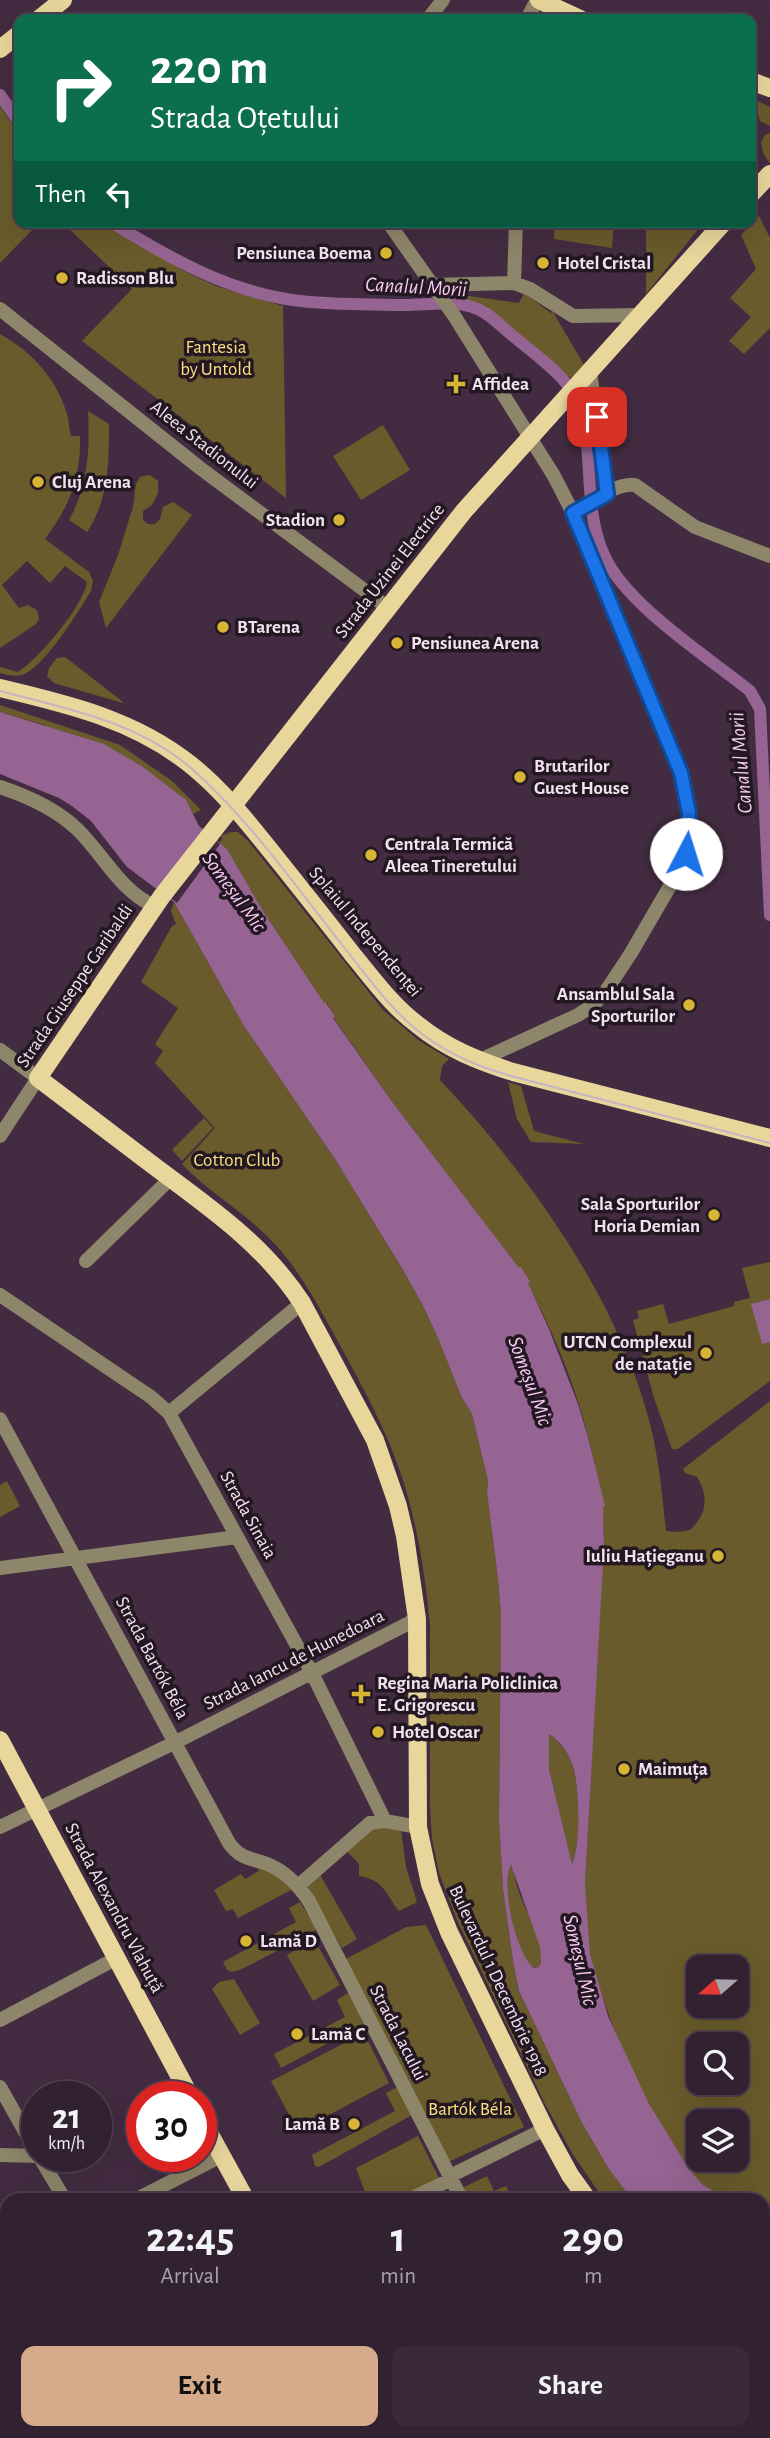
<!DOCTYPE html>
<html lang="en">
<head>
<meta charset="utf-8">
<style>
  :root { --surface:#322131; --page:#3a2939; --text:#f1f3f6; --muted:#a8a3ab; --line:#4d3e4d; --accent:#d6ab8b }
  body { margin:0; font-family:"Alegreya Sans",sans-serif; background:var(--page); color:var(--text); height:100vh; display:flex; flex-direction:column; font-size:26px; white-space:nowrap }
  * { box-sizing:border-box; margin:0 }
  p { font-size:23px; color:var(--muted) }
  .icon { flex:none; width:38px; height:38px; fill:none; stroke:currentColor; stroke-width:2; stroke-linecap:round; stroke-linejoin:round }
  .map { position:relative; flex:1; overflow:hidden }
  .drawer { position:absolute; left:0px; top:2193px; width:770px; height:247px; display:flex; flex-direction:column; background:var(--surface); border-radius:21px 21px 0 0; box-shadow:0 7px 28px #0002,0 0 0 2px var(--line) }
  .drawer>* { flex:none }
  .top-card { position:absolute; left:14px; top:14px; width:742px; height:214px; border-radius:14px; box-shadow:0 7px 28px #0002,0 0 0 2px var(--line); background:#0b6e4f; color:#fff; overflow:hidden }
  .needle { width:46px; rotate:250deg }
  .fabs { position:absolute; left:686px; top:1955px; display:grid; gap:14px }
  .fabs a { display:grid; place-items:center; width:63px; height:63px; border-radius:14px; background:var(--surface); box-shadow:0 7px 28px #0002,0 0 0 2px var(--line); font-size:35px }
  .speed { position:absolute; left:21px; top:2081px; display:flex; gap:14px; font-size:35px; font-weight:700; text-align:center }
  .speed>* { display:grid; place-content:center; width:91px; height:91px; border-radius:50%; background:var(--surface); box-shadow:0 7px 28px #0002,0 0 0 2px var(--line); line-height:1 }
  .speed small { font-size:18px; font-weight:400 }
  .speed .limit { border:10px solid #d22; background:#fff; color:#111 }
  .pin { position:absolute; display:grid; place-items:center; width:60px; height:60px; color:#fff; margin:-30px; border-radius:14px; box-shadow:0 4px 10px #0006 }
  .me { position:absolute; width:77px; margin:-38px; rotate:5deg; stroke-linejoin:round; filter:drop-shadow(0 0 5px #0008) }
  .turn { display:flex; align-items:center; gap:24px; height:147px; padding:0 21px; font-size:32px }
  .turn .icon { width:91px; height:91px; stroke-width:2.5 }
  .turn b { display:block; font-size:49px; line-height:60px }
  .then { display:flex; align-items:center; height:66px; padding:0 21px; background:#0003; gap:14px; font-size:26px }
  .eta { display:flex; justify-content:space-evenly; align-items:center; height:119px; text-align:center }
  .eta b { font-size:42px; font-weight:700; line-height:49px }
  .cta { display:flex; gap:14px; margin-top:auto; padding:14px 21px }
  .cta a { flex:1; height:80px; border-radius:14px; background:var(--accent); color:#111; font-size:28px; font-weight:700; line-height:80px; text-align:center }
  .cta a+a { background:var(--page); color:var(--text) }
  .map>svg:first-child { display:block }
  .green { fill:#695b2b; fill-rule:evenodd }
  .water { fill:#966492; fill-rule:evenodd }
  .pier { fill:#432c41 }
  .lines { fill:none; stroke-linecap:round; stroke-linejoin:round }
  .canal { stroke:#966492; stroke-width:12 }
  .minor { stroke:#8e866a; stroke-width:14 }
  .major { stroke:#e8d69b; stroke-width:18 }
  .tram { stroke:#c5b4c3; stroke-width:2 }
  .route-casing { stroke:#114b97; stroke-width:18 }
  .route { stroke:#1a73e8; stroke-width:12 }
  .poi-dot { fill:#d7b434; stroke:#231822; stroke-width:2.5 }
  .labels { text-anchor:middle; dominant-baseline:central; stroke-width:7; stroke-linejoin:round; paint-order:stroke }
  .poi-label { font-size:19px; font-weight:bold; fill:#f2e2f0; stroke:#231822; text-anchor:start }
  .park-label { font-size:19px; fill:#fde07e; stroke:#231822 }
  .street-label { font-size:19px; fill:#f2e2f0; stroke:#231822 }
  .water-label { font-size:21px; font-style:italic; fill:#f8cbf3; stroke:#231822 }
</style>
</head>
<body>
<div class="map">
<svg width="770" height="2438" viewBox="0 0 770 2438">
  <rect width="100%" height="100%" fill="#432c41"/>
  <path class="green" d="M754 99 770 107V126L760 121Z
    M0 106 19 134V222H40L0 263Z
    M770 133V164L763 153 761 142 765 135Z
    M759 216 770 238V328L744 354 729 341 751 317 730 298 756 269 741 235Z
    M62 222H105L186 272 216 286 283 306 286 498 82 341 132 289Z
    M555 222H614L612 248 554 239Z
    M646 222H704L646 294Z
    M524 293 551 313 553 312 584 365 572 379 569 376 566 380C545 357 490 302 459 303L455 294 519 303Z
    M0 334C31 351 57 379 67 414 69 421 69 429 71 436H80C81 479 70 505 45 539L89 572 93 581 91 591C78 612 44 668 22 675 15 677 7 675 0 673V667L18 672C38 660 84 605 87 582L65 566 50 583 27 561 2 585 19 608 28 605 37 610 39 619 36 624 0 648Z
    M88 411 109 424C109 462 109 499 87 532L69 520C88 486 90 450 88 411Z
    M383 425 410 470 361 500 333 456Z
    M150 475 158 481V493L152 505 143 511V520L148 524H155L160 519 163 507 173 502 192 515 106 628 99 602 118 555 133 507 136 484 140 477Z
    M65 657 123 702V703L54 683 47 676 49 668 57 658Z
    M0 705 120 745 172 781 201 810 193 814 186 801 44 725 0 712Z
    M231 832H238L249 842 383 1010 418 1040 449 1059 442 1066 440 1080C528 1174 616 1295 649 1420 659 1457 662 1494 666 1531L679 1532 690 1530C707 1514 709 1497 697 1477L685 1473 683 1469 770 1401V2218L763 2216V2200C752 2200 736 2203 726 2199 670 2182 601 2008 590 1953 585 1930 585 1907 585 1884L604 1529C598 1446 567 1356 527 1283L529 1282 393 1103 333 1017 335 1016 327 1003 324 1004 263 911 227 849 219 843 223 838 220 836ZM698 1967H737V2006H698ZM698 2044H737V2082H698ZM698 2121H737V2160H698Z
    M174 902 244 1026 335 1159 403 1270 422 1304 438 1338 461 1396 472 1414 488 1481 487 1493 498 1579 501 1614 499 1819 503 1889 513 1961 519 1991 582 2123 609 2169 632 2200H604L572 2153 545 2104 457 1920 439 1873 432 1839 430 1806V1625C424 1561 413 1497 387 1438 372 1403 354 1371 336 1338 317 1303 296 1264 267 1236 241 1210 207 1191 182 1164L215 1128 155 1063 163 1051 155 1044 178 1008 141 982 172 926 176 924 171 911Z
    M508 1082 521 1086 534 1131 584 1144 531 1142 517 1119Z
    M204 1118 213 1128 182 1161 172 1150Z
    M770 1262V1381L678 1449H672L654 1398 633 1320 639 1318 637 1311 663 1304 669 1324 734 1306V1302L750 1298 742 1268Z
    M7 1481 20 1506 0 1517V1485Z
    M549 1734C561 1742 570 1756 574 1770 579 1793 581 1843 572 1865L549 1769Z
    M371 1826 401 1829 406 1867 417 1902 399 1911C385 1893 384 1880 359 1876V1864L346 1850Z
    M511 1865C515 1873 515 1883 519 1892 525 1910 548 1949 539 1967L534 1968C515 1956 499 1883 511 1865Z
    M257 1866 281 1878 293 1889 238 1918 233 1909 226 1911 214 1890 241 1874 245 1879 259 1871Z
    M319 1873 357 1939 342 1948 305 1886Z
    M300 1902 315 1926V1931L242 1969 232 1972 227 1970 223 1962 296 1922 289 1908Z
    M426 1925 524 2127 444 2164 346 1959 406 1927Z
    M314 1939 340 1985 313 2001 287 1955Z
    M234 1979 260 2023 240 2035 212 1989 219 1982Z
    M348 1993 366 2023 281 2068 274 2054 345 2017 337 2000Z
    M364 2033 389 2083 310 2125 305 2127 295 2126 271 2081Z
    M399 2086 412 2115 319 2167 315 2166 312 2155 395 2111 386 2093Z
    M418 2136 442 2184 408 2200H368L356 2168Z
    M487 2176 494 2191 506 2186 511 2196 503 2200 439 2199Z
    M763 2272H770V2326L763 2323Z
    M201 2433H240L243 2438H204Z"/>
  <path class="water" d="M0 712 104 744 143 767 186 800 199 826 227 849 263 911 324 1003H326L335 1016 333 1018 393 1103 519 1268 521 1267 530 1282 528 1283 549 1329 578 1404 588 1437 605 1506 603 1507 604 1546 585 1884 590 1954 608 2016 649 2104 689 2169 703 2185 727 2200H632L609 2169 582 2123 519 1991 513 1961 503 1889 499 1819 501 1614 498 1579 487 1493 488 1481 472 1414 461 1396 438 1338 422 1304 403 1270 335 1159 244 1026 174 902 127 867 91 821 72 806 59 798 0 774ZM549 1734C562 1742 570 1756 574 1770 579 1792 581 1844 572 1864L549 1769ZM511 1865 540 1947 541 1962 539 1967 534 1968C516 1955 500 1884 511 1865Z
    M770 1299V1342L762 1344 751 1304Z
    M763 2216 770 2218V2272H763Z"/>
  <path class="pier" d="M203 830 220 844 177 903 159 889Z"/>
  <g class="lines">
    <path class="canal" d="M0 95 19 122
      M111 222C171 259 230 293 301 301 333 305 368 304 401 305 428 306 460 297 485 313 495 319 504 329 513 336 539 358 578 383 584 419 592 464 585 513 604 555 625 604 708 657 750 691L760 709 770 915"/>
    <path class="minor" d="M428 19 443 0
      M527 19 537 0
      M388 222 455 317 554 476 573 513 681 773 689 812 687 844 681 867 631 953 606 991 593 1005 578 1015 478 1061
      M514 283 516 222
      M434 285 514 283 530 289 573 316 642 315
      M0 309 200 468 387 607
      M590 372 607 494
      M573 513C590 503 615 483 635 485L695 527 770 556
      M0 787C27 796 56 809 77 829 103 854 120 891 154 906
      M0 1050 38 1078 0 1136
      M86 1261 171 1178
      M0 1295 151 1397 169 1413 312 1673 385 1821
      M169 1413 302 1303
      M0 1419 229 1843C240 1859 251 1858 267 1864 285 1871 299 1886 309 1901L462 2200
      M0 1568 237 1537
      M0 1827 176 1742 417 1619
      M298 1886 370 1823 385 1821 418 1827
      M0 2020 117 1958
      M0 2087 37 2153
      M0 2155 39 2156
      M39 2156 65 2200
      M450 2176 545 2129
      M135 2200 221 2156
      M408 2200 452 2179
      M0 2253 7 2249
      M763 2373 770 2362
      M196 2432 199 2438
      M672 2432 678 2438
      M61 2438 71 2432
      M531 2438 534 2432
      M720 2438 724 2432"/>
    <path class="major" d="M539 0 580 19
      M39 19 63 0
      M0 49 19 34
      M751 81 770 88
      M751 194 770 174
      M0 688C68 704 135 720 191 765 221 789 246 820 270 850 298 885 326 920 353 955 373 979 392 1006 418 1025 446 1048 478 1061 513 1072L770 1138
      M0 1740 190 2096
      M201 2118 246 2200
      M588 2200 570 2175 545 2129 449 1932 430 1884 418 1827 417 1619 405 1536 398 1506 375 1440 302 1303C265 1246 212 1209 158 1169 118 1139 78 1108 38 1078L162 896 464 511 724 222
      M763 2337 770 2340
      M371 2432 374 2438"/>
    <path class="tram" d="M0 691C67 709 136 721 191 768 250 820 297 888 346 950 367 976 387 1004 412 1026 441 1051 475 1066 511 1076L770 1143"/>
  </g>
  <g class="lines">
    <g class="route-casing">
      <path id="route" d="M597 417 607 494 573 513 681 773 689 813 686 854"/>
    </g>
    <use href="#route" class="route"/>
  </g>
  <g class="poi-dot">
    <circle cx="386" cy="253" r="7"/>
    <circle cx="543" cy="263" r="7"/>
    <circle cx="62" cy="278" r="7"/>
    <path d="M452.5 373.5h7v7h7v7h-7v7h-7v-7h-7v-7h7z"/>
    <circle cx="38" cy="482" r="7"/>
    <circle cx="339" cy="520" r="7"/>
    <circle cx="223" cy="627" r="7"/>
    <circle cx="397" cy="643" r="7"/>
    <circle cx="520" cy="777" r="7"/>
    <circle cx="371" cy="855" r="7"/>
    <circle cx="689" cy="1005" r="7"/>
    <circle cx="714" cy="1215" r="7"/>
    <circle cx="706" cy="1353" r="7"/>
    <circle cx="718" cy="1556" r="7"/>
    <path d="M357.5 1683.5h7v7h7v7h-7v7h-7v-7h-7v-7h7z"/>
    <circle cx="378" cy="1732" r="7"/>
    <circle cx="624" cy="1769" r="7"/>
    <circle cx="246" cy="1941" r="7"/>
    <circle cx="297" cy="2034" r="7"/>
    <circle cx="354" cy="2124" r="7"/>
  </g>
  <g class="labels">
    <g class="poi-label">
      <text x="372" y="253" text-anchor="end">Pensiunea Boema</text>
      <text x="557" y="263">Hotel Cristal</text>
      <text x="76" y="278">Radisson Blu</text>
      <text x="472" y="384">Affidea</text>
      <text x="52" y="482">Cluj Arena</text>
      <text x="325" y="520" text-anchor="end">Stadion</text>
      <text x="237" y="627">BTarena</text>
      <text x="411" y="643">Pensiunea Arena</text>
      <text x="534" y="766">Brutarilor<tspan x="534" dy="22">Guest House</tspan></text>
      <text x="385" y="844">Centrala Termică<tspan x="385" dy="22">Aleea Tineretului</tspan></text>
      <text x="675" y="994" text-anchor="end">Ansamblul Sala<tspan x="675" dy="22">Sporturilor</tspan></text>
      <text x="700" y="1204" text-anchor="end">Sala Sporturilor<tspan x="700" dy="22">Horia Demian</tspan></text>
      <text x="692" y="1342" text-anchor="end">UTCN Complexul<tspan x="692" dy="22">de natație</tspan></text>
      <text x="704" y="1556" text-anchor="end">Iuliu Hațieganu</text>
      <text x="377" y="1683">Regina Maria Policlinica<tspan x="377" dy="22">E. Grigorescu</tspan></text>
      <text x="392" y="1732">Hotel Oscar</text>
      <text x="638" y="1769">Maimuța</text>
      <text x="260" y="1941">Lamă D</text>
      <text x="311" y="2034">Lamă C</text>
      <text x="340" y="2124" text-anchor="end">Lamă B</text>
    </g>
    <g class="park-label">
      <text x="216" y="347">Fantesia<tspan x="216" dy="22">by Untold</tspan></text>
      <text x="237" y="1160">Cotton Club</text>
      <text x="470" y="2109">Bartók Béla</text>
    </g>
    <g class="street-label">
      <text transform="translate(204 445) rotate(38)">Aleea Stadionului</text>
      <text transform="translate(390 571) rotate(-52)">Strada Uzinei Electrice</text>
      <text transform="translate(365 932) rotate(50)">Splaiul Independenței</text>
      <text transform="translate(75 986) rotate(-56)">Strada Giuseppe Garibaldi</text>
      <text transform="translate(248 1515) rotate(61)">Strada Sinaia</text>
      <text transform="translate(152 1658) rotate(62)">Strada Bartók Béla</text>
      <text transform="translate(294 1660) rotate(-27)">Strada Iancu de Hunedoara</text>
      <text transform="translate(114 1908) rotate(62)">Strada Alexandru Vlahuță</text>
      <text transform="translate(498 1981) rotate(65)">Bulevardul 1 Decembrie 1918</text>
      <text transform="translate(398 2033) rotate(63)">Strada Lacului</text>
    </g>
    <g class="water-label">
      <text transform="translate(416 287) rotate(3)">Canalul Morii</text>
      <text transform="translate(741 763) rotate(-95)">Canalul Morii</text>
      <text transform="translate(234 892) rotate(54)">Someșul Mic</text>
      <text transform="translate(530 1381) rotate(70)">Someșul Mic</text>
      <text transform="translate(580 1960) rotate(77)">Someșul Mic</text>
    </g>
  </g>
</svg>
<div class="fabs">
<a><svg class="needle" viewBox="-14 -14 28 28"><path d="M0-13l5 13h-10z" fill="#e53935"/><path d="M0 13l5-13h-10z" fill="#a8a3ab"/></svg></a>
<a><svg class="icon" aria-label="search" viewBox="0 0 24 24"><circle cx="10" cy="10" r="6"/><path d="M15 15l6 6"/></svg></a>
<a><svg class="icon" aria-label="layers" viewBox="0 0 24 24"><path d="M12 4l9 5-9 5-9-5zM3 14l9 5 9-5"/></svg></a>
</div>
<div class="speed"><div>21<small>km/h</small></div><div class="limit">30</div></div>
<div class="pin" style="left:597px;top:417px;background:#d93025"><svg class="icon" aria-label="arrive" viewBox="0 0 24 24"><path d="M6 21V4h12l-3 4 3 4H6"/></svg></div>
<svg class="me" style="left:686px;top:854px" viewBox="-20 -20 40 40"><circle r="19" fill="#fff"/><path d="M0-13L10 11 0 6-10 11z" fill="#1a73e8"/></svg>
<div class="top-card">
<div class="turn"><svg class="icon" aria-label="right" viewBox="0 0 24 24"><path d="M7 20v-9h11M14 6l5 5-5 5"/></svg><div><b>220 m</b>Strada Oțetului</div></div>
<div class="then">Then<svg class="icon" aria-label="left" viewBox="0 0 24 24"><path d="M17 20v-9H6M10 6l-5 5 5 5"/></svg></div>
</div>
<section class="drawer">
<div class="eta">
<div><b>22:45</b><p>Arrival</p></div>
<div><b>1</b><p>min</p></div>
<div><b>290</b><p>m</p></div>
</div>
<div class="cta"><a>Exit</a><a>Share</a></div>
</section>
</div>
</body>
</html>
